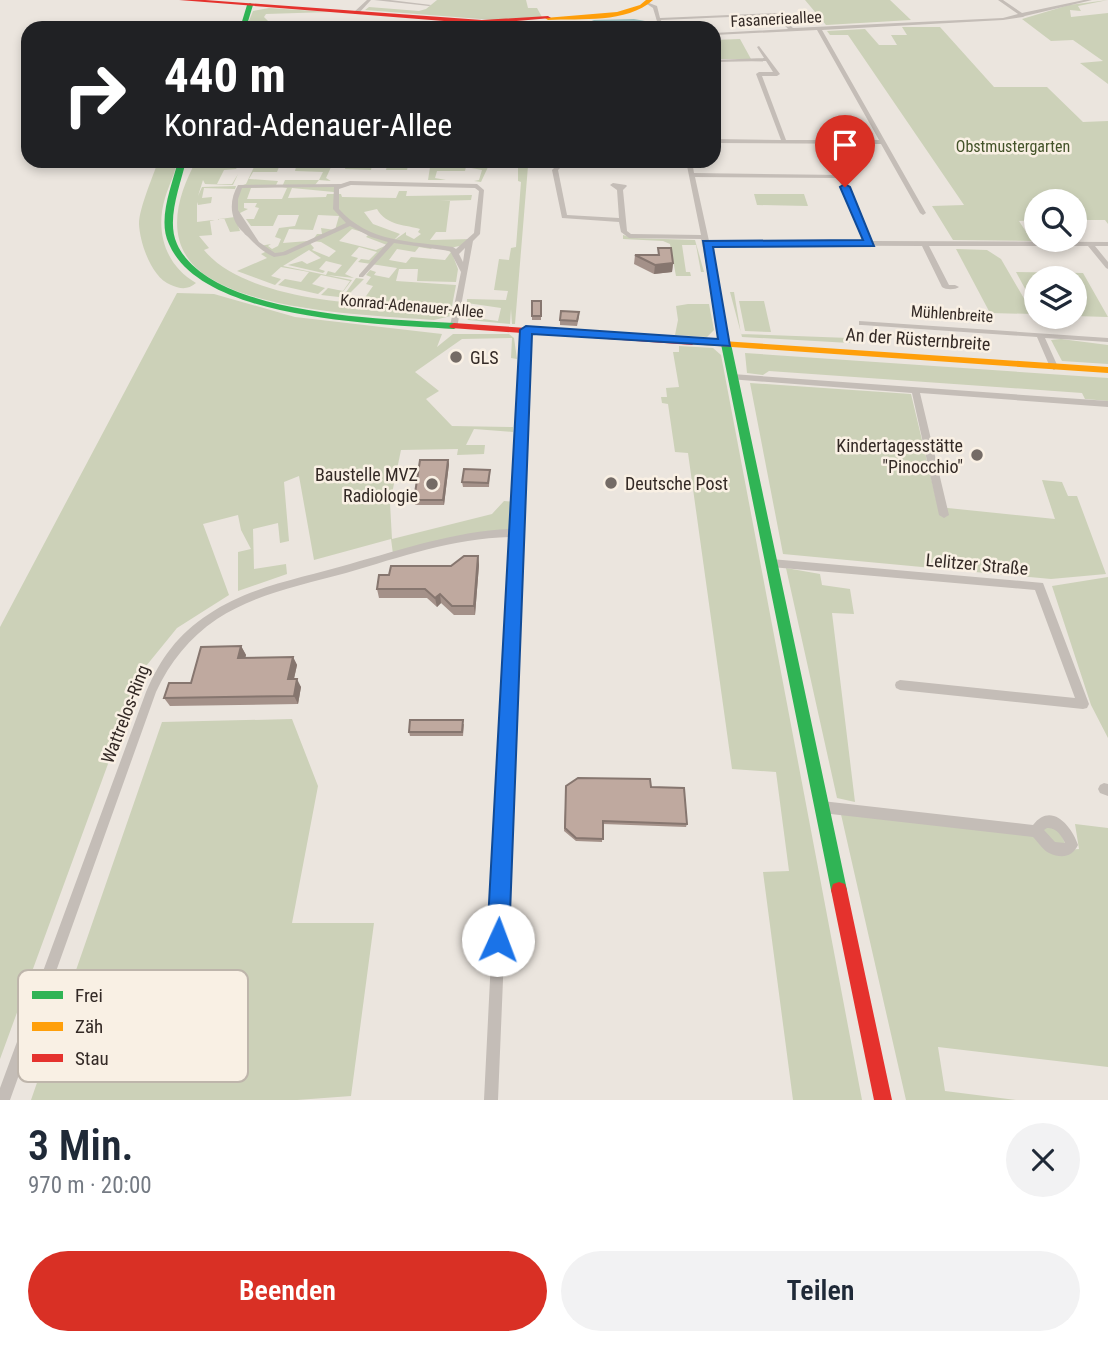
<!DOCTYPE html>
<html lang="de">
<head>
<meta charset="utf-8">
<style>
  :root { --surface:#fff; --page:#f2f2f3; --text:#1f2937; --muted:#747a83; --accent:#d93025 }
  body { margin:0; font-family:"Roboto Condensed",sans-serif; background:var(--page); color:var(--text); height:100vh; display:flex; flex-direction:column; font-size:26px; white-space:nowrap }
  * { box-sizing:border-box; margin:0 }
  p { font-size:23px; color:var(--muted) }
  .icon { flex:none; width:38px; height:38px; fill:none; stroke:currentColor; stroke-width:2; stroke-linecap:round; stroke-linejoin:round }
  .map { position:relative; height:1100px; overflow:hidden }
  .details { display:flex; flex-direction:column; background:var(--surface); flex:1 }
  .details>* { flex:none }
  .banner { position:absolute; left:21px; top:21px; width:700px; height:147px; border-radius:21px; box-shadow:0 4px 10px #0003; background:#202124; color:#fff; overflow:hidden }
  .controls { position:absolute; left:1024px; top:189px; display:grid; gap:14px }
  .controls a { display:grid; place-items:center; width:63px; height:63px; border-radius:50%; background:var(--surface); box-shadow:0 4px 10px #0003; font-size:35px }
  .pin { position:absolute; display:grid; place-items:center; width:60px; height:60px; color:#fff; margin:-72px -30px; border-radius:50% 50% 50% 0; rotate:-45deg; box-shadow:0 0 7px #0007 }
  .pin .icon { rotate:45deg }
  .me { position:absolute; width:77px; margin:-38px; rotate:2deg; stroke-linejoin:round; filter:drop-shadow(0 0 5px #0008) }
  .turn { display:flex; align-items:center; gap:24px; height:147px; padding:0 28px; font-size:32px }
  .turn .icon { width:91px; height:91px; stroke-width:2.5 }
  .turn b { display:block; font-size:49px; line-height:60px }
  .round { display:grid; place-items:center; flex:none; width:74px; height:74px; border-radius:37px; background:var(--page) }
  .head { display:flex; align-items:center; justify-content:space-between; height:119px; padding:0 28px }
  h1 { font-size:42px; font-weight:600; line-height:52px }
  .button { display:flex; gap:14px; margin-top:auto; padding:14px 28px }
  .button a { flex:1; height:80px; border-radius:42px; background:var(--accent); color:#fff; font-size:28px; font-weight:600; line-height:80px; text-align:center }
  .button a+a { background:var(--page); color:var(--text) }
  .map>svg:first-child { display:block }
  .green { fill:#ccd1b8; fill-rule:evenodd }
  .water { fill:#9abcbc }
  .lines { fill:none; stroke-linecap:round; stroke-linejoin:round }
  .street { fill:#c4bdb7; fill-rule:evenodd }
  .fast { fill:#30b455; fill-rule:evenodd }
  .slow { fill:#ff9f0a; fill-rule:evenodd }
  .jam { fill:#e5322d; fill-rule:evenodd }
  .wall { fill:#a49189 }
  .shaded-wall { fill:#86766f }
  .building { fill:#bfa99f; stroke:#86766f; stroke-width:2 }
  .route { fill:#1a73e8; stroke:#114b97; stroke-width:2 }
  .poi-dot { fill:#746b66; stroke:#f9f0e4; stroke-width:2.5 }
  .labels { text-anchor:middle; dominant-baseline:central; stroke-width:5; stroke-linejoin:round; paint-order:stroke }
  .far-street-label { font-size:16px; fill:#342a26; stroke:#f9f0e4 }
  .far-park-label { font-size:16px; fill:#435329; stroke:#f9f0e4 }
  .street-label { font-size:18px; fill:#342a26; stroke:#f9f0e4 }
  .poi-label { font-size:18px; fill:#342a26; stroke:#f9f0e4; text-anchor:start }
  .key { fill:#f9f0e4; stroke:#beb5ab; stroke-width:2 }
  .key-label { font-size:19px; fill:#342a26 }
</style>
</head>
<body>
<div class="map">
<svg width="1108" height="1100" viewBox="0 0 1108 1100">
  <rect width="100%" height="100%" fill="#ebe5de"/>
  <path class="green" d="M437 0H526L528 8H537L542 17 494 20 365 10 369 7 419 11 426 9Z
    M805 0H890L911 20 826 25Z
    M1108 0 1078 6 1081 11 1070 10 1071 17 1108 13V84L1080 63 1103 61 1073 40 1051 41 1022 19 1069 5Z
    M269 8 329 12 266 14 264 17 268 21V28H246L253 11Z
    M902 27H940L994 87H1047L1083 122 1108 121V224L1105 220H1075L1074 201H1036V220L1019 221 1032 241 953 240 932 206 964 205 848 35H830L827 31 865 29 879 45H897L891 35H907Z
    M740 39 751 59H714V40Z
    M158 161H177C175 174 169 185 165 198 155 231 165 265 196 283 188 290 180 289 171 285 152 278 140 244 139 224 139 208 153 177 158 161Z
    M196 161H428L427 166 404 165 408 166 407 170H386L387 165H372L371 170 345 169 346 165H332L326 178 331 181 319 180 315 185H338L334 192 292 188 288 198 326 197 327 194H341L342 197 396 198 399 191H407L406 196 472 195 471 200 440 201H450L446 232H436L430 240 473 239 464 245 450 248 458 269 456 282 417 281 418 269H399L396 281 456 285 452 306H430L453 308 451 316 434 320C373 315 224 312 187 257 167 227 181 189 196 161ZM238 166 254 167 246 184 240 186 235 210 238 214 248 209 244 208V203H257L255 207 259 208 254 219H246L251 226H273L278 215H299L295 226 279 228 275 237 281 239 278 246 272 249 268 246 271 244 260 246 267 251 261 254 267 258 237 271 275 285 281 279 271 276 281 267 309 272 301 282 285 279 278 285 318 294 325 288 312 284 321 275 350 281 343 291 328 288 321 295 339 297 352 280 327 275 354 278 345 274 358 258 351 256 359 247 377 252 369 260 361 259 358 262 397 268 389 278 374 275 376 272 370 270 366 275 371 277 366 284 373 286 364 299 346 297 364 279 356 278 342 298 381 301V304C329 303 238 292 204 250L209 248 199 236 212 235 210 221 224 218 230 232 240 231 235 217 197 222V202L198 205 211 203 212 197 202 198 204 188 235 189 236 186 202 187 198 196 203 180 205 184 233 185 238 174 232 184H217L224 170 236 169ZM279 167H296L295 171 323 172 319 180H285L282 187 287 188 282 199H247L251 188 275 187 278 181 249 179 253 172H277ZM377 209C386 226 408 225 420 229L418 232 421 234 414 239 406 235V232L393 241 400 234 373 224 364 212ZM318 215 339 216 335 230 321 228 322 234H317L312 241 321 242 336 251 329 257 312 250 314 248 308 241 283 243 289 229 313 230ZM352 229 369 234 366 237 387 245 376 250 339 241ZM434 246 451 252 445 260 411 257 406 263 389 260 397 249 415 252 419 247 431 249ZM309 250 321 258 307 264 302 261 288 265 323 273 325 271 319 269 326 261 342 265 335 273 328 271 326 275 283 266Z
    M431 161H563L528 166 515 324H512L511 309 510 324 468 320 464 312 469 310 468 317 498 321 501 308 467 303V299L506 300 508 291 494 290 499 259 509 260 511 248 516 247 521 182 518 181V167H488L481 182 474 181 479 180 482 170 466 167 465 171H437L435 178 446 180H428Z
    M754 194H804L808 206 757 205Z
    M623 235 633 238 695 240 704 272H701L696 245H682L686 272H690L691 276H676L670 244 663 241 623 239Z
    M956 249 987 250 1001 259 1033 314 990 313Z
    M1016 272 1083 273 1108 317 1075 316 1074 278H1036V309Z
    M730 292H734L741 334 849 338 850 343 742 337Z
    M177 293 214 294 295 317 442 334 437 347 453 334H509L514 338 517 359 511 358 512 338 462 339 415 372 439 391 426 399 452 426 513 427V432L474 429 466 445H485L484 454 457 455 458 449 401 450 390 503 392 539 492 514 504 501 516 502 515 533H490L393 554 391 539 314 560 299 476 284 482 289 541 280 543 278 523 253 529 254 569 286 564 287 574 238 591V552L251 549 241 530 238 515 203 524 229 595 177 628 142 671 0 1059V627Z
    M739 301H764L771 332 745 331Z
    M688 304H709L714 330 707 337 675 335 678 320 676 306Z
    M1061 339 1108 345V364L1062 361 1051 340Z
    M679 346 713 348 721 355 862 1100H793L763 872 789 871 776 772 732 769 688 453 675 452 668 404 662 403 661 397H667L666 388 679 387 673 352H679Z
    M745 353 1108 378V401L1085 399 1082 393 769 371 763 375 747 373Z
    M750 383 911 394 938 507 1055 519 1042 480 1062 482 1068 496H1077L1106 574 1051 579 783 554Z
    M786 568 820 574 822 585 850 589 854 614 832 613 855 802 837 798Z
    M1108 577V738L1091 705 1052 586Z
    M292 719 318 786 292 923H374L351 1096 297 1100H31L162 722Z
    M840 810 1036 832 1056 823 1068 850 1079 849 1075 824 1108 828V1067L938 1047 945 1091 1016 1100H906Z"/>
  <path class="water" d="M634 19 645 21 650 28 584 24 594 20Z"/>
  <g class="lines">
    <path class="street" d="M367 0H371L358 14H354V12Z
      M374 0H390L431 5 429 6Z
      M998 0H1003L1022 13 1084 0H1092L1025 16 1023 17 1003 20 822 30 926 213 923 215 920 213 881 144 714 143V139L781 140 756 74 759 72H773L766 61 714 62V60L764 58 757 47 759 46 780 74 777 76H762L786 140H879L817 30 714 35V33L788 29 776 15 661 20 663 28H659L653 8 647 4 649 3 657 6 660 18 777 13 793 28 1003 18 1018 14Z
      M510 20 519 23 567 28 518 25 508 22Z
      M561 161H567L558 170 567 215 619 218 617 190 610 185 613 183 626 185 627 186 623 190 627 231 631 234 701 235 686 161H692L694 173 842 175 872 241 1108 242V246H1095L1108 262V269L1106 268 1088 246H929L949 285H955L959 287C955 290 946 290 942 287L922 246 709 245 730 344 726 346 722 344 701 239 629 238 621 232 619 222 562 218 552 170ZM695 177 838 178 866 241H709Z
      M350 181 477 184 484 190 480 234 473 241 457 328H454L450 326 461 272 450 251 394 243 363 277H359V275L388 242 371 237 350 226 286 255 274 257C265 253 258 247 251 240 248 236 246 236 243 232 229 219 229 200 238 185L341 184ZM351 185 475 188 479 191 474 233 456 249 453 247C411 241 369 243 339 209V189ZM334 187 333 209 346 223 283 252 275 253 259 242 238 210V199L242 188ZM465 248 463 262 459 254Z
      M859 321 1108 338V342L1045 338 1058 367 1054 370 1050 367 1037 337 862 325H859Z
      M523 328H526L530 330 498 1100H484L512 537C454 538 401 557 346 573 302 585 255 594 217 619 189 638 170 662 156 692L10 1100H0V1088L146 692C160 659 178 634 209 614 250 586 303 578 350 564 404 549 456 531 512 529Z
      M732 374 1108 401V407L920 393 949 515 944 518 939 515 912 393 729 379 728 377Z
      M771 559 1043 583 1089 704 1087 708 1083 709 900 690 896 688 895 685 896 682 900 680 1075 698 1035 590 771 567 768 566 766 563 768 560Z
      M1104 783 1108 784V796L1100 793 1098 789 1100 785Z
      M822 801 1033 825C1051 801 1072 826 1078 845 1072 857 1062 859 1049 853 1043 850 1038 842 1033 837L822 813 818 811 816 807 818 803ZM1047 828C1056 827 1062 836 1065 843L1055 842 1044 830Z"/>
    <path class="fast" d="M250 3 253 5 246 28H240L247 5Z
      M178 161H186C180 186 166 220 177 244 210 316 385 319 454 323L459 326 454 329C381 324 202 321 169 244 157 219 172 186 178 161Z
      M726 341 731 344 847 890 845 896 839 898 833 896 831 890 721 344Z"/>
    <path class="slow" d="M646 0H653C626 24 581 18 548 20L545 18 617 12 640 5Z
      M692 339 1108 367V373L689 344V340Z"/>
    <path class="jam" d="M179 0H205L482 20 548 16 551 18 482 24Z
      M454 323 692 339 697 342 692 345 451 328 449 326Z
      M839 882 845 884 847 890 892 1100H874L831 890 833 884Z"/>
  </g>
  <path class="wall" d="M658 248 673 263 672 272 654 274 634 264 635 255H658Z
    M532 301H541V320H532Z
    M579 317 577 326 560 325V320Z
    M448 460 449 464 444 505H415L414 500Z
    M490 470 489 487H463L462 482Z
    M478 556 479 565 475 615H454L441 603 437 607 427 598H379L377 589 451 566Z
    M241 646 246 655 245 658 293 657 297 665 294 679 301 687 298 704 170 706 164 698 191 683Z
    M464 724 463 736H410L409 732Z
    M566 786 651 787 687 824 686 827 603 824 602 842 576 841 564 831Z"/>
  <path class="shaded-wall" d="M673 263 672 272 654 274 655 265Z
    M448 460 449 464 444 505 443 500Z
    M478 556 479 565 475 615 474 606Z
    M440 594 441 603 437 607 435 598Z
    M241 646 246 655 243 666 238 658Z
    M293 657 297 665 292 687 288 679Z
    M297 679 301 687 298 704 294 696Z"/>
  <path class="building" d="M658 248H671L673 263 655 265 635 255H659Z
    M532 301H541V316H532Z
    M561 311 579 312 577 321 560 320Z
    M420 460H448L443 500H414Z
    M464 469 490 470 488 483 462 482Z
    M464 556H478L474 606H452L440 594 435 598 425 589H377L379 575H389L391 566H451Z
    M241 646 238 658 293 657 288 679H297L294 696 164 698 169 683H191L201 647Z
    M410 720H463L462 732H409Z
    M578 778 650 779 651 787 684 788 687 824 603 821V839L576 838 565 828 566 786Z"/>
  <path class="route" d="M845 184 850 187 874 246 713 247 730 346 532 334 509 940 506 948 498 951 490 948 487 940 520 330 526 326 718 339 703 241 863 240 840 187Z"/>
  <g class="poi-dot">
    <circle cx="456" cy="357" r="7"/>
    <circle cx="977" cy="455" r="7"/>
    <circle cx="611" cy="483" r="7"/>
    <circle cx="432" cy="484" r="7"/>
  </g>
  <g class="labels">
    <g class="far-street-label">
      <text transform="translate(776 19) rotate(-3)">Fasanerieallee</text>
      <text transform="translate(412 306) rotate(5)">Konrad-Adenauer-Allee</text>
      <text transform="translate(952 314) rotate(4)">Mühlenbreite</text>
    </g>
    <g class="far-park-label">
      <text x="1013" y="146">Obstmustergarten</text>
    </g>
    <g class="street-label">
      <text transform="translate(918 339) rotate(4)">An der Rüsternbreite</text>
      <text transform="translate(977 564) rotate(5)">Lelitzer Straße</text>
      <text transform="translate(125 714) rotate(-69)">Wattrelos-Ring</text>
    </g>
    <g class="poi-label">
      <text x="470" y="357">GLS</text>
      <text x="963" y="445" text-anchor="end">Kindertagesstätte<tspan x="963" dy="21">"Pinocchio"</tspan></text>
      <text x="418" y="474" text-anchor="end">Baustelle MVZ<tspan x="418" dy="21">Radiologie</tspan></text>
      <text x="625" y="483">Deutsche Post</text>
    </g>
  </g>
  <rect x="18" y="970" width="230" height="112" rx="10" class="key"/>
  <rect x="32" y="991" width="31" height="8" fill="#30b455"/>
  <rect x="32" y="1022" width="31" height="9" fill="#ff9f0a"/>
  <rect x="32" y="1054" width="31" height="8" fill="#e5322d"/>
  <g class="key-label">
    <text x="75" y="1002">Frei</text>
    <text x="75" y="1033">Zäh</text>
    <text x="75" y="1065">Stau</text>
  </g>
</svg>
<div class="controls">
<a><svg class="icon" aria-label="search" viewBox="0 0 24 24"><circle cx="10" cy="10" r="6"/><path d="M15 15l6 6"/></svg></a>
<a><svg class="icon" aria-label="layers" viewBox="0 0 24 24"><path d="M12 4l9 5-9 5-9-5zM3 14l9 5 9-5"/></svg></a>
</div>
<div class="pin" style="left:845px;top:187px;background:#d93025"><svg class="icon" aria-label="arrive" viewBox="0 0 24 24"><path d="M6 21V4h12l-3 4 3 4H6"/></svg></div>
<svg class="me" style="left:498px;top:940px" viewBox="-20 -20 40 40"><circle r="19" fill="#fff"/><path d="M0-13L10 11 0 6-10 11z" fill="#1a73e8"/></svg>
<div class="banner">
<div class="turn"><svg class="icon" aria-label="right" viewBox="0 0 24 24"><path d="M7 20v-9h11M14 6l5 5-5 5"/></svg><div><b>440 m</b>Konrad-Adenauer-Allee</div></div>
</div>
</div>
<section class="details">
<div class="head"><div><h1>3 Min.</h1><p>970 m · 20:00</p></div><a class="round"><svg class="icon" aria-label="close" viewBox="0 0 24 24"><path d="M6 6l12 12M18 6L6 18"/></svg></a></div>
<div class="button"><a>Beenden</a><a>Teilen</a></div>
</section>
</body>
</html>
